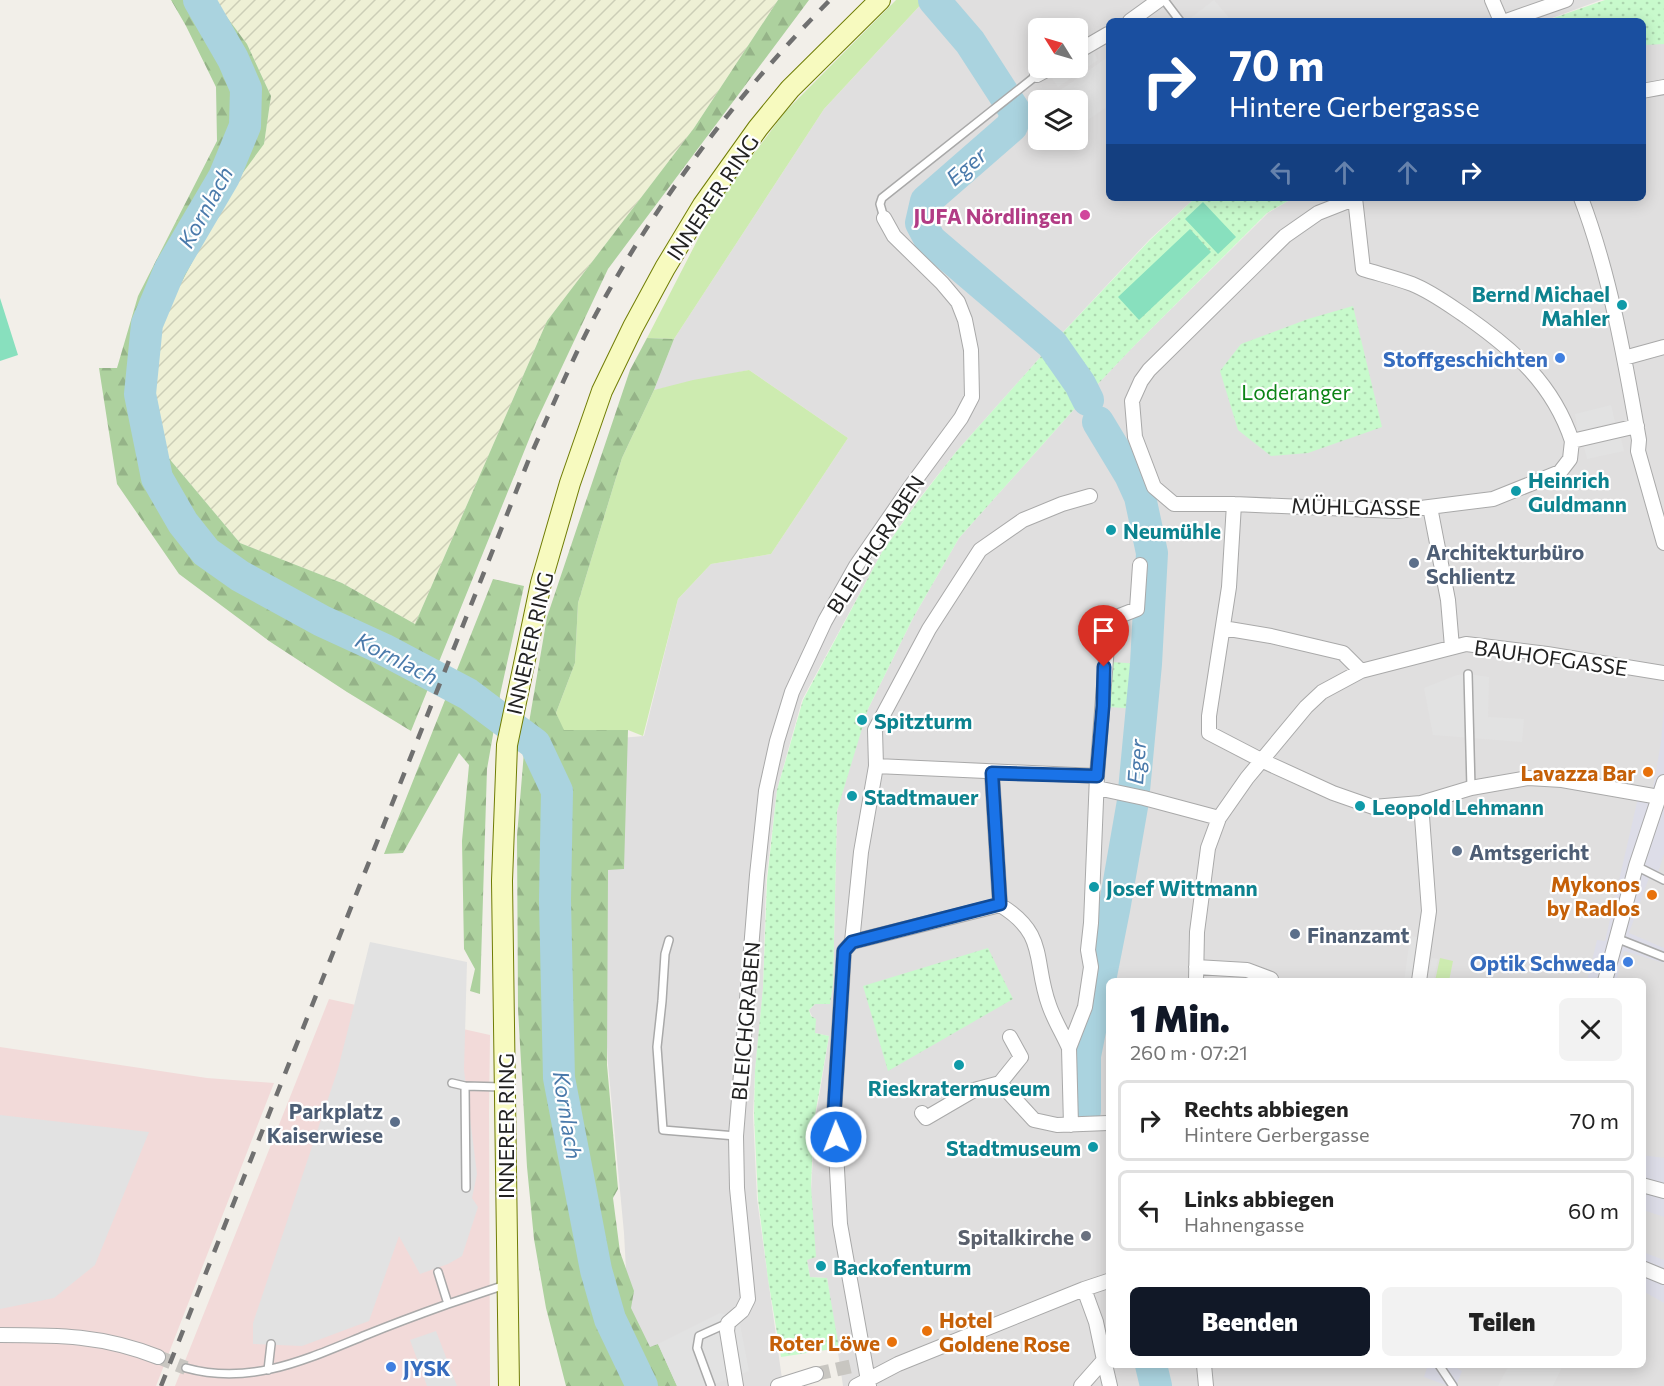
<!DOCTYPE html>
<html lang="de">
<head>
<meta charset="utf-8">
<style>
  :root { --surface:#fff; --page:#f2f2f2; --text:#222; --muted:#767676; --line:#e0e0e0; --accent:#111827 }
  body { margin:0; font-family:Commissioner,sans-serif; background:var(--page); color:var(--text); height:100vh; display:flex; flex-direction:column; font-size:22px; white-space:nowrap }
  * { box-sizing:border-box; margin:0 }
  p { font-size:20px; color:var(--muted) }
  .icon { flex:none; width:33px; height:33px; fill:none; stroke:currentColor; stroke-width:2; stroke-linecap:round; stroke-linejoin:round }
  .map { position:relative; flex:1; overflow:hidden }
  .drawer { position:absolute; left:1106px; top:978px; width:540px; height:390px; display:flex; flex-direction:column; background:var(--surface); border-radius:9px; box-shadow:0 3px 15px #0003 }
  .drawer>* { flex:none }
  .hud { position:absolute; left:1106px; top:18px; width:540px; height:183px; border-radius:9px; box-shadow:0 3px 15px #0003; background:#1a4fa0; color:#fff; overflow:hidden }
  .needle { width:39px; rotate:307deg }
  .controls { position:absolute; left:1028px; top:18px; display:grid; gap:12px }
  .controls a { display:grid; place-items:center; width:60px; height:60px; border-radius:9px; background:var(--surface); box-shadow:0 3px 15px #0003; font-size:30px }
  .pin { position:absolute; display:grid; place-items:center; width:51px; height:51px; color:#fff; margin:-62px -26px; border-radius:50% 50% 50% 0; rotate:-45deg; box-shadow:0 0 6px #0007 }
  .pin .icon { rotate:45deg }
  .me { position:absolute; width:66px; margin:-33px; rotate:359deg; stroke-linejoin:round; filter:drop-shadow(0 0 4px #0008) }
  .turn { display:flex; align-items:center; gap:21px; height:126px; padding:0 24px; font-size:27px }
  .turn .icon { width:78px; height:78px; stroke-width:2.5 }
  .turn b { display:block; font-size:42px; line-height:51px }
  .lanes { display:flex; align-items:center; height:57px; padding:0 24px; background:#0003; justify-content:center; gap:30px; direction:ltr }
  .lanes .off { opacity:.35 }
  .round { display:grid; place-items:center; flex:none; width:63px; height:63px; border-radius:9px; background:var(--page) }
  .headline { display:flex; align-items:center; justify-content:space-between; height:102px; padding:0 24px }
  h1 { font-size:36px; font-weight:800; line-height:45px; color:var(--accent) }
  .button { display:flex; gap:12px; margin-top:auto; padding:12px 24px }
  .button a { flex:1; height:69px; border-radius:9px; background:var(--accent); color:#fff; font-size:24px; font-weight:800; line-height:69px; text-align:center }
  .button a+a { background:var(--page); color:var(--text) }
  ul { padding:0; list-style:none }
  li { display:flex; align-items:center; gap:18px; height:81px; margin:0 12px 9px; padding:0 12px; border:3px solid var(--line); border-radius:9px }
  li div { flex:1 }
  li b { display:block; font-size:22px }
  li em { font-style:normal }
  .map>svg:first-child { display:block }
  .residential { fill:#e0dfdf; fill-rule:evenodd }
  .commercial { fill:#f2dad9 }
  .farmland { fill:url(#farmland-furrows) }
  .grass { fill:#cdebb0 }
  .forest { fill:url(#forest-firs) }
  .park { fill:url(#park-dots) }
  .pitch { fill:#88e0be }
  .parking { fill:#e2e2e2 }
  .plaza { fill:#dddde8 }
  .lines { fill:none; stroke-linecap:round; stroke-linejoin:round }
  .stream { stroke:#aad3df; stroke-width:5 }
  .river { stroke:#aad3df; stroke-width:32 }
  .street-tunnel { stroke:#c8c6c1; stroke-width:14; stroke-dasharray:14 7; stroke-linecap:butt }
  .lane-casing { stroke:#a9a9a9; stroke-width:10 }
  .street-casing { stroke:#a9a9a9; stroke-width:16 }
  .secondary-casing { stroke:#707d05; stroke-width:22 }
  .lane { stroke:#fff; stroke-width:7 }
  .street { stroke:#fff; stroke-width:14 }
  .secondary { stroke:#f7fabf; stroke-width:20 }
  .rail { stroke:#707070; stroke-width:4.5; stroke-dasharray:12 12; stroke-linecap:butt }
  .route-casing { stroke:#114b97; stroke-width:15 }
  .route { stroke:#1a73e8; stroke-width:10 }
  .hotel-dot { fill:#d1479c; stroke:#fff; stroke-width:2 }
  .culture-dot { fill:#0f9aa8; stroke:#fff; stroke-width:2 }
  .shop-dot { fill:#3f7fe0; stroke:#fff; stroke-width:2 }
  .service-dot { fill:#5c6f8a; stroke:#fff; stroke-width:2 }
  .food-dot { fill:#e8710a; stroke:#fff; stroke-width:2 }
  .worship-dot { fill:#6b7280; stroke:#fff; stroke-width:2 }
  .labels { text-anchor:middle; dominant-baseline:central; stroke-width:4.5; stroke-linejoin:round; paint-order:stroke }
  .street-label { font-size:21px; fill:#222; stroke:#fff }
  .hotel-label { font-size:21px; font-weight:bold; fill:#b23c85; stroke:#fff; text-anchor:end }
  .culture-label { font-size:21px; font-weight:bold; fill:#0d838f; stroke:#fff; text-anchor:start }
  .shop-label { font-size:21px; font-weight:bold; fill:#366cbe; stroke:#fff; text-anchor:end }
  .park-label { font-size:21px; fill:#0c8416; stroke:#fff }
  .service-label { font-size:21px; font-weight:bold; fill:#4e5e75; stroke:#fff; text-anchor:start }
  .food-label { font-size:21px; font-weight:bold; fill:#c56008; stroke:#fff; text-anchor:end }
  .worship-label { font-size:21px; font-weight:bold; fill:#5b616d; stroke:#fff; text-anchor:end }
  .water-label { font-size:22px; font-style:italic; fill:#4a7aab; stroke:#fff }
</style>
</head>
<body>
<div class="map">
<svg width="1664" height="1386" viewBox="0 0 1664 1386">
  <defs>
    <pattern id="farmland-furrows" width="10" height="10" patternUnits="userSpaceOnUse" patternTransform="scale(1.5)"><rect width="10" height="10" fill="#eef0d5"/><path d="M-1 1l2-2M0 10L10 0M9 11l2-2" fill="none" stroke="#ccceb7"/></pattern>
    <pattern id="forest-firs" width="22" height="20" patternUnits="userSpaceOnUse" patternTransform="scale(1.5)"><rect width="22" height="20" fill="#add19e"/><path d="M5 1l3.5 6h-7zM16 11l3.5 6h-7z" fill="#95b388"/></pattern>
    <pattern id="park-dots" width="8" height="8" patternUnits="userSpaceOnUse" patternTransform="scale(1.5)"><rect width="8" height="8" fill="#c8facc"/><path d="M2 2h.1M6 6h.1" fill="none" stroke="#acd6af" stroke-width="1.8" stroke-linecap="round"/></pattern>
  </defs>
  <rect width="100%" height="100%" fill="#f2efe9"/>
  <path class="residential" d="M925 0H1601L1544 21H1108V198H1195L1150 239 1052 344 956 452 918 500 882 552 802 700 777 790 766 880 763 989 755 1071 753 1115 757 1199 783 1386H668L628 1307 624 1233 608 1064 597 879 572 742 644 736 678 599 711 564 771 554 848 438 749 370 654 390 674 339 824 109ZM1038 28H1077V68H1038ZM1038 100H1077V140H1038Z
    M1648 44H1664V1386H843L827 1278 810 1277 807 1260 815 1121 829 1036 815 1033 813 1018 809 1010 815 1004 830 1003 833 985 837 811 861 728 868 709 913 618 959 538 1077 406 1134 346 1268 213 1293 198H1642L1643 46ZM1108 981H1642V1365H1108Z"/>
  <path class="commercial" d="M329 999 490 1035 489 1111 490 1386H175Z
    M0 1047 207 1078 274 1083 156 1386H0Z"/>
  <path class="farmland" d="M214 0H778L694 128 547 321 415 624 342 583 240 543 167 456 153 392 160 324 228 193 264 143 271 96 247 44Z"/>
  <path class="grass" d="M896 0H925L824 109 674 339 647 338 716 204 785 112Z
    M749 370 848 438 771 554 711 564 678 599 643 736 628 730H563L556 713 575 663 578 603 622 458 654 390 693 380Z
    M1440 958 1453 961 1449 981H1435Z"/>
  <path class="forest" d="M171 0H214L247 44 271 96 264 144 228 193 160 324 153 392 167 456 240 543 342 583 415 624 547 321 694 128 778 0H809L608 269 536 422 411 731 347 692 269 641 179 574 117 484 99 368H117L138 296 217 141 216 87 186 26Z
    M647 338 674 339 654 390 622 458 578 603 575 663 556 713 564 730H628L624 869 608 870 607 1065 618 1189 613 1198 620 1252 634 1291 631 1308 650 1347 658 1344 677 1386H566L546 1308 534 1239 527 1167 518 1009 517 836 524 752 547 617 630 370Z
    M493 579 524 586 500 695 487 769 480 994 470 991 475 969 464 949 462 841 469 765 459 753 403 853 384 854Z"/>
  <path class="park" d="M1605 0H1664V44L1643 45 1642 21H1545Z
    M1195 198H1293L1267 213 1134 346 1077 406 959 538 913 618 868 709 837 811 833 985 830 1004H815L809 1010 811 1016 816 1019 815 1033 829 1036 814 1121 811 1186 816 1257 807 1260 810 1277 827 1278 839 1348 781 1357 768 1279 758 1199 754 1115 755 1070 763 988 767 880 777 790 803 700 882 552 918 501 956 452 1052 344 1150 240Z
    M1353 306 1382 427 1308 453 1271 456 1238 430 1220 371 1241 344 1308 319Z
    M1111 662 1141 664 1139 709 1109 707Z
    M988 948 1013 999 888 1071 863 986Z"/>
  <path class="pitch" d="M1203 202 1236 237 1218 254 1185 219Z
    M1190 229 1211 252 1139 320 1118 297Z
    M0 298 18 355 0 361Z"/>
  <path class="parking" d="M1214 0 1232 21H1189L1188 20Z
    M1092 50 1098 60 1058 87 1051 77 1065 68H1077V60Z
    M1108 57V106L1082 124 1077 118V100H1065L1059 91Z
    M1611 405 1615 422 1578 431 1575 414Z
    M1620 435 1624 451 1587 459 1583 444Z
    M1468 674 1489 677 1488 717 1524 719 1522 742 1433 735 1424 688 1457 675Z
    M1528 800 1531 817 1522 818 1519 802Z
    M1410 936 1422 938 1416 981H1404Z
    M370 942 467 962 464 1070 477 1174 472 1198 478 1207 462 1256 448 1264 420 1274 399 1236 369 1321 302 1346 253 1344V1323L338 1069Z
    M1432 958 1438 959 1433 981H1427Z
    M0 1115 149 1132 95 1265 54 1298 0 1309Z
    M720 1313 739 1319 749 1371 710 1386H677L658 1344Z
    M436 1331 457 1386H427L410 1340Z
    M1509 1365H1563L1553 1386H1498Z"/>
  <path class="plaza" d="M1664 707V854L1658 873 1649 878 1629 933 1664 948V963L1624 951 1616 981H1587L1597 940 1605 941 1638 798 1642 792 1653 788 1661 742Z
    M1642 1155 1664 1158V1217L1643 1210Z
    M1643 1252 1664 1260V1303L1643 1291Z
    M1428 1365H1453L1462 1371 1456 1386H1448L1424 1377Z"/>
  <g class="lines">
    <path class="stream" d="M1142 710 1134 701 1136 671 1146 664"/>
    <path class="river" d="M199 0 233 59 246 89 245 126 224 177 170 269 147 324 140 394 157 478 183 523 206 552 240 576 322 621 383 649 468 694 535 744 557 791 555 900 559 1078 596 1270 610 1319 642 1386
      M934 0 970 42 1016 113 1012 126 926 201 921 223 930 240 1052 344 1080 384 1088 400
      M1085 1111V1056L1114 910 1133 801 1146 664 1152 553 1140 497 1130 475 1098 422
      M1151 1365 1156 1386"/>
    <path class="street-tunnel" d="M158 1357 186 1368
      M816 1374 857 1365"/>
    <g class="lane-casing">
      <path id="lane" d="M1164 0 1180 21
        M884 218 880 204 882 198 1037 75
        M1468 674 1471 788
        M1636 866 1664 880
        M1616 938 1664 957
        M669 940 665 954 662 1001 657 1047 663 1130 736 1136
        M452 1083 465 1086 502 1087
        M465 1086 466 1188
        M448 1304 505 1285
        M1439 1365 1453 1386
        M186 1368C251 1386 307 1359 366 1335 393 1324 420 1314 448 1304L438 1272
        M268 1370 271 1344
        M711 1386 697 1348 699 1336 728 1323"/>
    </g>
    <g class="street-casing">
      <path id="street" d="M1492 0 1501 21
        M1130 21 1159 0
        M1506 21 1566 0
        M1077 52 1108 34
        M1037 75 1050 68
        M1642 91 1664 87
        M1355 198 1363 269C1379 274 1396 278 1412 284 1432 292 1449 305 1467 317 1515 351 1553 384 1572 441L1637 426
        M1356 198 1318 213 1285 236 1149 370 1141 381 1132 401 1135 437 1154 487 1174 504H1234L1397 511 1493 499 1560 472 1570 459 1572 441
        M1581 198C1610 274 1625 360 1639 440L1638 451 1664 543
        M1624 358 1664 347
        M1234 504 1229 587 1209 716V733L1263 761 1333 793 1373 807 1421 803 1471 788 1528 778 1562 780 1659 797
        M1430 507 1448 600 1452 647
        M1223 628 1271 636 1343 653 1361 671
        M876 766 1097 776
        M992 773 1000 905
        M1097 788 1144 798 1219 818
        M852 942 1000 905C1048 934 1033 961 1049 1005 1054 1020 1063 1034 1069 1048
        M1196 967 1247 970 1271 979
        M1196 981 1197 932 1208 848 1219 818 1247 778 1306 707 1322 692 1361 671 1466 644 1547 654 1664 673
        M1419 981 1429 911 1421 803
        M1605 981 1636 866 1664 782
        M1010 1037 1021 1057 1000 1083 1034 1120 1057 1125 1108 1123
        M922 1113 926 1118 974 1090 1000 1083
        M1071 1125 1069 1048 1085 1007 1091 967 1088 950 1091 923 1097 776 1109 620 1137 609 1140 565
        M1642 1185 1664 1191
        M1642 1268 1664 1277
        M0 1335C59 1335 102 1335 158 1357
        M1104 1360 1110 1386
        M1204 1365 1206 1386
        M736 1386 727 1331 728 1323 742 1311 748 1299 737 1188 736 1136 757 875 766 791 777 741 792 692 825 621 856 566 911 486 961 418 972 397 971 350 965 320 958 302 942 283 894 236 884 218
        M778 1386 816 1374
        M856 1386 898 1364 1084 1289 1108 1281
        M869 1386 840 1224 834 1115 844 951 852 942 861 852 876 766 875 730 929 629 980 550 1023 520 1062 504 1090 496
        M1081 1386 1104 1360 1096 1322 1084 1289"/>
    </g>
    <g class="secondary-casing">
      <path id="secondary" d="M509 1386 502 881 507 745 541 583 570 483 602 391 633 327 665 268 703 205 758 128 790 89 880 0"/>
    </g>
    <use href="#lane" class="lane"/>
    <use href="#street" class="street"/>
    <use href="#secondary" class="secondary"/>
    <path class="rail" d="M161 1386 529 459C551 410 571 361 596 314 658 199 738 93 830 0"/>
  </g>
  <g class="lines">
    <g class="route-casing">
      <path id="route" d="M836 1137 834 1115 844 951 852 942 1000 904 992 773 1097 776 1103 706 1104 667"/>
    </g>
    <use href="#route" class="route"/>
  </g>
  <circle class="hotel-dot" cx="1085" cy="215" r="6"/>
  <g class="culture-dot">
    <circle cx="1622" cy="305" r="6"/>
    <circle cx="1516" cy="491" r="6"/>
    <circle cx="1111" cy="530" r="6"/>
    <circle cx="862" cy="720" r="6"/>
    <circle cx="852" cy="796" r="6"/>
    <circle cx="1360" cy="806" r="6"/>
    <circle cx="1094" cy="887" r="6"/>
    <circle cx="959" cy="1065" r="6"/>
    <circle cx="1093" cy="1147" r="6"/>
    <circle cx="821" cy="1266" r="6"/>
  </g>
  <g class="shop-dot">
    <circle cx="1560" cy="358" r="6"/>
    <circle cx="1628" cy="962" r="6"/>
    <circle cx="391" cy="1367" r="6"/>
  </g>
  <g class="service-dot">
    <circle cx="1414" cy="563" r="6"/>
    <circle cx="1457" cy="851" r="6"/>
    <circle cx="1295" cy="934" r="6"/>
    <circle cx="395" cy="1122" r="6"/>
  </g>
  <g class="food-dot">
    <circle cx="1648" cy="772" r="6"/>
    <circle cx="1652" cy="895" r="6"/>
    <circle cx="927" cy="1331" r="6"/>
    <circle cx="892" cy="1342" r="6"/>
  </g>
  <circle class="worship-dot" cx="1086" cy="1236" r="6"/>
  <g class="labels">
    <g class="street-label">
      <text transform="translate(712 197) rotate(-56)">INNERER RING</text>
      <text transform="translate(1356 506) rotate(1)">MÜHLGASSE</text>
      <text transform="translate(875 544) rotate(-57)">BLEICHGRABEN</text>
      <text transform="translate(529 643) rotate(-77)">INNERER RING</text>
      <text transform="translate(1551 657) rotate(8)">BAUHOFGASSE</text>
      <text transform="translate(745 1021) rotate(-85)">BLEICHGRABEN</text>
      <text transform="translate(505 1126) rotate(-90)">INNERER RING</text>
    </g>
    <g class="hotel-label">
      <text x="1073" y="215">JUFA Nördlingen</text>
    </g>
    <g class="culture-label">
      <text x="1610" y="293" text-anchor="end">Bernd Michael<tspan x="1610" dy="24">Mahler</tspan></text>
      <text x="1528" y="479">Heinrich<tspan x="1528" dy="24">Guldmann</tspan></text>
      <text x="1123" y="530">Neumühle</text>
      <text x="874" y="720">Spitzturm</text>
      <text x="864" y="796">Stadtmauer</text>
      <text x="1372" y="806">Leopold Lehmann</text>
      <text x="1106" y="887">Josef Wittmann</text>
      <text x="959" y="1087" text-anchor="middle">Rieskratermuseum</text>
      <text x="1081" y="1147" text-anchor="end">Stadtmuseum</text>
      <text x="833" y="1266">Backofenturm</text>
    </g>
    <g class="shop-label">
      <text x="1548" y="358">Stoffgeschichten</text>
      <text x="1616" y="962">Optik Schweda</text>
      <text x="403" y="1367" text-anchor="start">JYSK</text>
    </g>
    <g class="park-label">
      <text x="1296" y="391">Loderanger</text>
    </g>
    <g class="service-label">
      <text x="1426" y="551">Architekturbüro<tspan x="1426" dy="24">Schlientz</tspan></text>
      <text x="1469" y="851">Amtsgericht</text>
      <text x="1307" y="934">Finanzamt</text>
      <text x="383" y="1110" text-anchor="end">Parkplatz<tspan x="383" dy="24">Kaiserwiese</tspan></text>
    </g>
    <g class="food-label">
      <text x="1636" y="772">Lavazza Bar</text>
      <text x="1640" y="883">Mykonos<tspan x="1640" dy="24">by Radlos</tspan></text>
      <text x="939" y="1319" text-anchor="start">Hotel<tspan x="939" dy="24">Goldene Rose</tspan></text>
      <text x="880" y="1342">Roter Löwe</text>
    </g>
    <g class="worship-label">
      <text x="1074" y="1236">Spitalkirche</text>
    </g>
    <g class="water-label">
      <text transform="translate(966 166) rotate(-41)">Eger</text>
      <text transform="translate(205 207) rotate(-61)">Kornlach</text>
      <text transform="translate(397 658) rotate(27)">Kornlach</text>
      <text transform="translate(1136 762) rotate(-86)">Eger</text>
      <text transform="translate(568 1115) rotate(81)">Kornlach</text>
    </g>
  </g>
</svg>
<div class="controls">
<a><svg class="needle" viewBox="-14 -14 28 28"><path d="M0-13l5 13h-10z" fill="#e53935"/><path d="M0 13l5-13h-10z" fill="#767676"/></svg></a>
<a><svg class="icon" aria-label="layers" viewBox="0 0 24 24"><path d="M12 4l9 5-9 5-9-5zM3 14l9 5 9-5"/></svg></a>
</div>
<div class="pin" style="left:1104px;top:667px;background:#d93025"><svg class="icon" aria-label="arrive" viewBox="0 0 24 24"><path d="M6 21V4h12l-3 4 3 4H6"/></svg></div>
<svg class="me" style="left:836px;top:1137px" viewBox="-20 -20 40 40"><circle r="17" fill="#1a73e8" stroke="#fff" stroke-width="3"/><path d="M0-11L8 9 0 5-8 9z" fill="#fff"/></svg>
<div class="hud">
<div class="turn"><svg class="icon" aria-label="right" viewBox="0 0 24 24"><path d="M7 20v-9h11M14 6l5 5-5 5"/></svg><div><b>70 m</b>Hintere Gerbergasse</div></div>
<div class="lanes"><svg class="icon off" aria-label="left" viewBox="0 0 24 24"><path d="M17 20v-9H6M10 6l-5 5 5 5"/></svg><svg class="icon off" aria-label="ahead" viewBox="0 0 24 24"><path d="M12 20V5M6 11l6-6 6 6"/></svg><svg class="icon off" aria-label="ahead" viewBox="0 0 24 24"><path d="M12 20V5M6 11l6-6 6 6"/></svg><svg class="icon" aria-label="right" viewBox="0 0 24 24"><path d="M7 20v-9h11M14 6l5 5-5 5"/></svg></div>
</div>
<section class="drawer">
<div class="headline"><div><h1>1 Min.</h1><p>260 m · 07:21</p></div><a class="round"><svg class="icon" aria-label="close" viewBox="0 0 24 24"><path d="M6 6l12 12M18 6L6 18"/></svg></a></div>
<ul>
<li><svg class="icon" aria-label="right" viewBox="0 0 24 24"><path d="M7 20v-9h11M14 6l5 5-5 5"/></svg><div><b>Rechts abbiegen</b><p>Hintere Gerbergasse</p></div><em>70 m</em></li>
<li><svg class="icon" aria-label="left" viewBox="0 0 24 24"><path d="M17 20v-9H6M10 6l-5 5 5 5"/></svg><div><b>Links abbiegen</b><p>Hahnengasse</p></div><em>60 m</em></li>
</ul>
<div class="button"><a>Beenden</a><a>Teilen</a></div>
</section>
</div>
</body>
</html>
